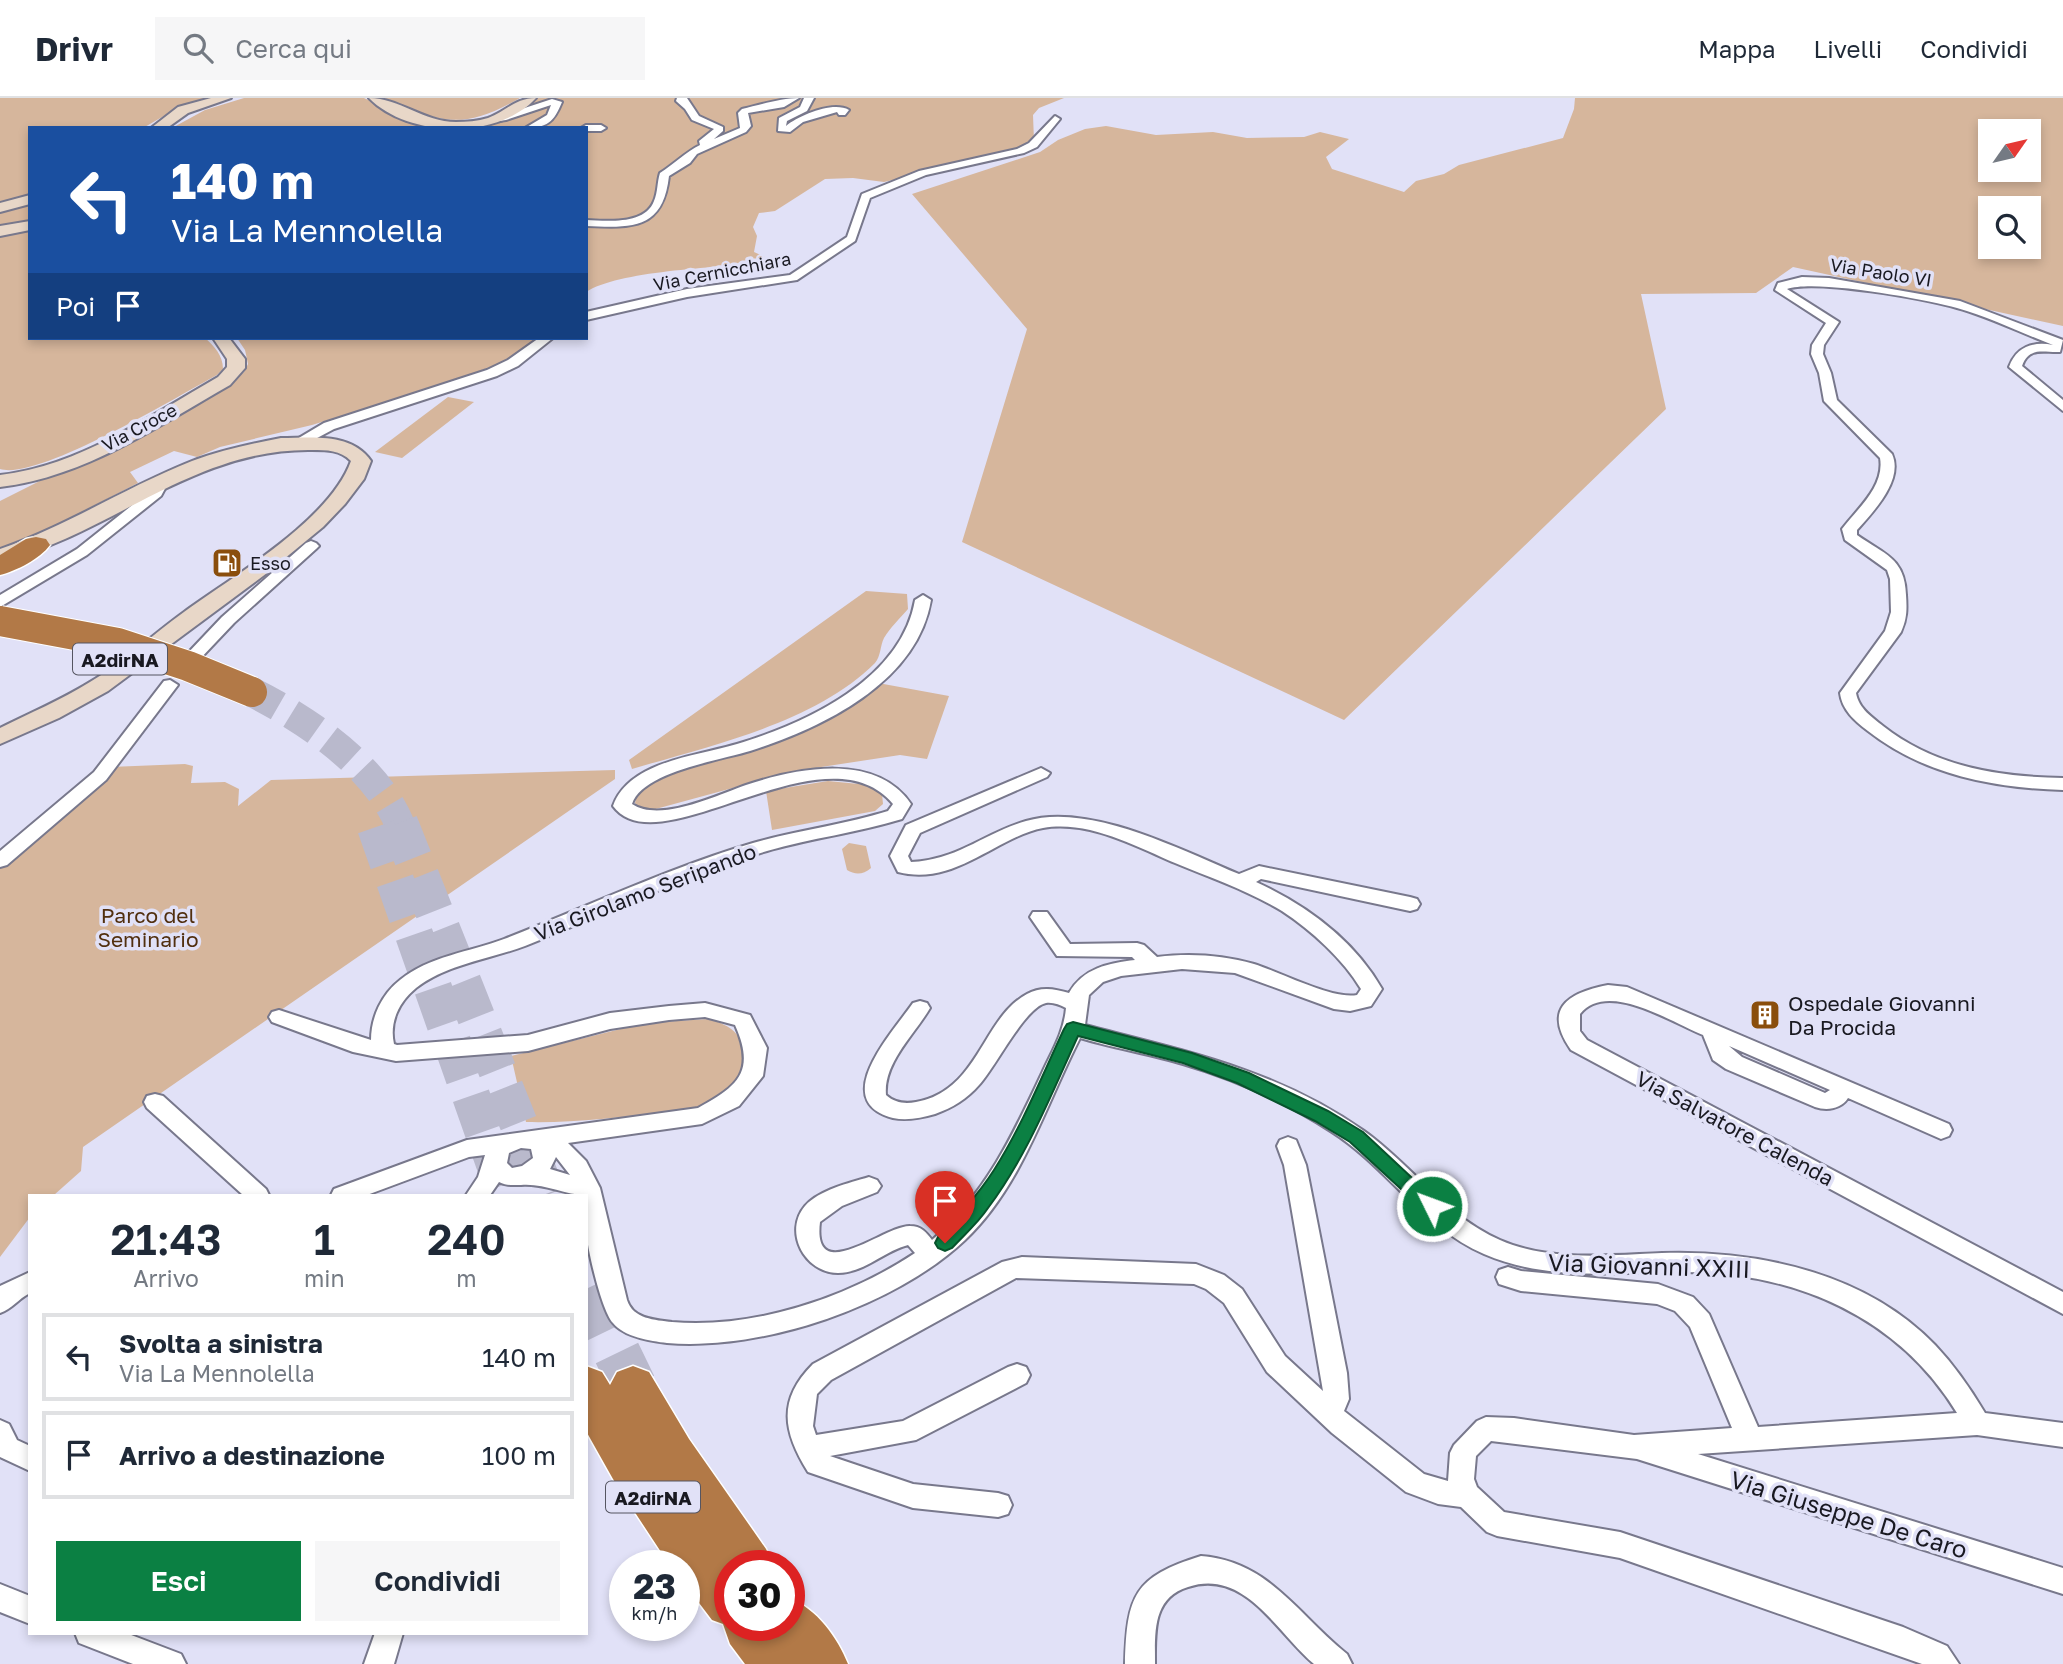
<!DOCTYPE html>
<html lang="it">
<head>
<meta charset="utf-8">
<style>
  :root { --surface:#fff; --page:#f6f6f7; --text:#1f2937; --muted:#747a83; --line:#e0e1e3; --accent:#0b8043 }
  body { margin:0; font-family:"Golos Text",sans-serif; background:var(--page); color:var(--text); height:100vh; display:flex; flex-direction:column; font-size:26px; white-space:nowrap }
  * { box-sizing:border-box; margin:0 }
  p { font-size:23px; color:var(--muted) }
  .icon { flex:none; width:38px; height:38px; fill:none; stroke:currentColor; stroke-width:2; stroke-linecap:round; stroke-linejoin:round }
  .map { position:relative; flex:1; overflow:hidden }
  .drawer { position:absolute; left:28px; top:1096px; width:560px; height:441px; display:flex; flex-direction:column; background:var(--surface); border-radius:0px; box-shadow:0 4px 10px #0003 }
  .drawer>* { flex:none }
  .hud { position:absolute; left:28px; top:28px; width:560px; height:214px; border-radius:0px; box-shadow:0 4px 10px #0003; background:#1a4fa0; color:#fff; overflow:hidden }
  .needle { width:46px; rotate:56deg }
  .buttons { position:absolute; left:1978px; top:21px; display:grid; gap:14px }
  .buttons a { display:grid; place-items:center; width:63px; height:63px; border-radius:0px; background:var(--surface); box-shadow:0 4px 10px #0003; font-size:35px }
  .speed { position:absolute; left:609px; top:1452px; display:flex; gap:14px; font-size:35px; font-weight:700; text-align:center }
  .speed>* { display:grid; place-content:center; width:91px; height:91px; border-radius:50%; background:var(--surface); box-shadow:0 4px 10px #0003; line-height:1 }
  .speed small { font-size:18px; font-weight:400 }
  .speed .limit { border:10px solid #d22; background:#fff; color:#111 }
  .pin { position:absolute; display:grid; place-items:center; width:60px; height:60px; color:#fff; margin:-72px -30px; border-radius:50% 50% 50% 0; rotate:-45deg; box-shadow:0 0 7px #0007 }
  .pin .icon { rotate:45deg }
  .me { position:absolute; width:77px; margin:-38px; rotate:312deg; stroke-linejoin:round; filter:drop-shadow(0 0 5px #0008) }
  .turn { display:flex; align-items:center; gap:24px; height:147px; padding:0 28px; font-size:32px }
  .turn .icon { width:91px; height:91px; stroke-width:2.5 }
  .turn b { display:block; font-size:49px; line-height:60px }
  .then { display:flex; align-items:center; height:66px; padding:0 28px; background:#0003; gap:14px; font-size:26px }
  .eta { display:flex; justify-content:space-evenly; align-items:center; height:119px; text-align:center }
  .eta b { font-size:42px; font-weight:600; line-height:49px }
  .primary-button { display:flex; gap:14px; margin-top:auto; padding:14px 28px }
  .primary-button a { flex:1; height:80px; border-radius:0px; background:var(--accent); color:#fff; font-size:28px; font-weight:600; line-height:80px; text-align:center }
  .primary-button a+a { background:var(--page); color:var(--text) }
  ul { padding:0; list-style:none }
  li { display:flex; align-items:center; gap:21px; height:88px; margin:0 14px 10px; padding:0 14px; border:4px solid var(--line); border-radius:0px }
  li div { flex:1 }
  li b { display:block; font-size:26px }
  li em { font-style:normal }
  header { display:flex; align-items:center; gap:42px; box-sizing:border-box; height:98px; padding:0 35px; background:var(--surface); border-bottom:2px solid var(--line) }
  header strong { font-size:33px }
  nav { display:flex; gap:38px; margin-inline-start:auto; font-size:24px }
  .search { width:490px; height:63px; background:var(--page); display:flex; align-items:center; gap:18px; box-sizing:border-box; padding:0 24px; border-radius:0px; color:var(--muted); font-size:26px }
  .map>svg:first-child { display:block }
  .green { fill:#d6b69c; fill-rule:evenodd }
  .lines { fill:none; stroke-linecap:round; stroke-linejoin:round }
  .highway-tunnel-far2 { stroke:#b9b9cc; stroke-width:30; stroke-dasharray:30 15; stroke-linecap:butt }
  .highway-tunnel-far1 { stroke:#b9b9cc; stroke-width:38; stroke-dasharray:38 19; stroke-linecap:butt }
  .highway-tunnel { stroke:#b9b9cc; stroke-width:47; stroke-dasharray:47 24; stroke-linecap:butt }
  .street-casing { stroke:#78788c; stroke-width:4 }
  .secondary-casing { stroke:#78788c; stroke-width:4 }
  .highway-casing { stroke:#fff; stroke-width:3 }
  .street { fill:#fff; fill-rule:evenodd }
  .secondary { fill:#e8d7c8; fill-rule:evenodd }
  .highway { fill:#b27947; fill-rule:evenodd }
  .highway-bridge-casing { stroke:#fff; stroke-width:32; stroke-linecap:butt }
  .highway-bridge { stroke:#b27947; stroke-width:30 }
  .route { fill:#0b8043; stroke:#07532c; stroke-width:2 }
  .labels { text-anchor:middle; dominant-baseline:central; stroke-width:7; stroke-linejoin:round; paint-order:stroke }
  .far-street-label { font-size:18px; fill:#191921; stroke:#e1e1f7 }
  .far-poi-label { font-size:18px; fill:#191921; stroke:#e1e1f7; text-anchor:start }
  .shield { fill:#e1e1f7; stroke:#555561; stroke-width:2 }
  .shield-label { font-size:19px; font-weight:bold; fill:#191921 }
  .street-label { font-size:21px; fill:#191921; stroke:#e1e1f7 }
  .park-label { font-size:21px; fill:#512f0f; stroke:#e1e1f7 }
  .poi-label { font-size:21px; fill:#191921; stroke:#e1e1f7; text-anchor:start }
  .near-street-label { font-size:24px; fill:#191921; stroke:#e1e1f7 }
</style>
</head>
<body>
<header>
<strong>Drivr</strong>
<div class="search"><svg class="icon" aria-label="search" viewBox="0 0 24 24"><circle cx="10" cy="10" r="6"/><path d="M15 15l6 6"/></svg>Cerca qui</div>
<nav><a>Mappa</a><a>Livelli</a><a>Condividi</a></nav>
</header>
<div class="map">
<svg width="2063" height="1566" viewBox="0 0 2063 1566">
  <rect width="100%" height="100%" fill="#e1e1f7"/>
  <path class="green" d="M0 0H207L176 11 143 30H30V97L0 106Z
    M244 0H364L420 26 433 30H172L205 12Z
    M384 0H520C462 33 441 25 384 0Z
    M537 0H1064L1039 10 1033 17 1034 43 1024 51 884 84 853 80 825 81 775 113 759 115 753 129 757 138 754 154 776 164C730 169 621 171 586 194V30H469L498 22Z
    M1575 0H2063V228L1793 169 1756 195 1641 196 1666 311 1344 622 962 444 1027 231 912 96 1040 54 1058 42 1085 31 1106 28 1156 37 1213 34 1247 40 1304 39 1320 34 1349 41 1326 59 1332 71 1404 94 1416 83 1444 76 1459 67 1563 40 1574 11ZM1990 33H2028V72H1990ZM1990 110H2028V149H1990Z
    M30 105V123L0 129V114Z
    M30 131V240H205C214 248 223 257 223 271L217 277C178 298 38 383 0 371V136Z
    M237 240H543L509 262 439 288 312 327 220 349 197 359 174 353 130 374 138 385 33 439 0 450V403L153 326 232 282 244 274 248 266 245 252Z
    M448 299 474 304 402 360 375 354Z
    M866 493 907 496 908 511C900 520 890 530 884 540 880 548 881 558 875 565 815 625 712 647 632 671L629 662Z
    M878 585 949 598 927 661 900 657 795 673 652 712 638 709 635 705 637 696 656 681 788 638Z
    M185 666 193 668 191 685 225 684 239 691 238 708 271 682 615 672V681L83 1049 81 1073 54 1097H30V1119L0 1159V766L110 669Z
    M828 683 869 687 882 696 883 706 875 713 772 732 766 693Z
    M849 745 866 748 871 770C863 777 855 777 847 772L842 751Z
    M708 921C726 926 742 933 743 954 745 978 726 997 707 1008 696 1015 677 1013 665 1014 618 1020 573 1025 526 1024L511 958 645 925Z"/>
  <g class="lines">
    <path class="highway-tunnel-far2" d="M252 594C307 622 376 668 400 727"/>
    <path class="highway-tunnel-far1" d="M399 725 547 1097
      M376 729 506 1097"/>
    <path class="highway-tunnel" d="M586 1191 633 1288"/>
    <g class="street-casing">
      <path id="street" d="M677 0H687L699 18 723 29V33L714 41 740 30 738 15 742 11C759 7 782 0 799 0L784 9 748 15 751 28 746 34 697 56 690 65 669 78C663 132 632 130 586 128V122C607 123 645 127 654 103 658 94 657 84 660 75 674 66 686 54 700 47L699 43 714 31 692 22 685 11 676 3Z
        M804 0H814L807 13 787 23 786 28C800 17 833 3 849 12L845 17H839L837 14 803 24 790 34 778 33 779 20 800 9Z
        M552 1 562 4C554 24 547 30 525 30L547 17 551 7 506 22 499 23 494 20Z
        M1055 18 1060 21 1037 49 1024 55 926 77 870 100 855 143 797 182 687 199 586 222V214L687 191 790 177 847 139 862 96 919 73 1017 51 1029 45Z
        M586 27H601L606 30 601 33H586V30H581Z
        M1802 179 1829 180 1960 203 2063 242 2060 254C2044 255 2029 248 2022 268L2063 302V313L2009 269C2016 249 2033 243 2053 247 2021 235 1990 219 1957 210 1924 201 1816 181 1787 191L1839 224 1824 247 1823 256 1831 275 1837 302 1892 356C1904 382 1873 414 1857 432V437C1884 456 1905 460 1906 497 1907 511 1907 521 1901 534L1856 595C1859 611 1872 619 1883 628 1935 669 1999 679 2063 680V692C1994 690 1924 677 1868 633 1855 623 1842 612 1840 595L1885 533 1891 514 1890 481 1887 472 1845 442 1842 431C1857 411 1885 388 1880 360L1824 303 1819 275 1811 256 1812 247 1826 225 1775 192 1778 185Z
        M539 240H553L518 268 497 278 334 331 304 347H294L292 344 324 325 487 272 508 262Z
        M161 381 168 385 161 398 87 457 0 509V497L77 451 150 393 156 382Z
        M311 443 316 445 319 448 316 451 234 525 198 563H186L184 560 186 557 222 519 306 445Z
        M923 497 931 502C917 585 822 630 750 653 721 662 642 674 632 706 660 725 717 697 746 687 797 670 876 654 911 706L902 721C857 735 811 740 767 753 684 778 605 816 525 848 490 861 447 866 416 890 399 904 389 924 394 946L397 947 528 937 610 915 669 908 705 905 750 917 767 950 763 978 739 1008 702 1026 568 1045 586 1063 600 1090 627 1202C633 1221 655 1222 672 1224 754 1231 847 1200 915 1155L908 1147C884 1153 864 1175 838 1175 805 1175 783 1134 805 1108 819 1092 849 1085 869 1079L877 1082 881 1088 877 1094 842 1108 820 1124C812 1190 885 1127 910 1128 921 1128 926 1134 932 1142 985 1097 1013 1037 1042 975 1052 953 1064 934 1066 910 1060 907 1053 904 1046 905 1025 909 995 970 979 987 967 1001 952 1010 935 1016 921 1020 907 1023 893 1020 828 1003 893 934 913 905L920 903 927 905 930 910C915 936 883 965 886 997 895 1005 905 1006 916 1004 979 993 982 920 1027 896 1041 888 1055 891 1069 895 1083 870 1109 865 1135 862L1132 859 1057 858 1030 819 1033 814H1047L1070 846 1137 845 1144 847 1157 859C1190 855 1222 857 1254 866 1280 874 1333 902 1357 897L1361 891C1343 861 1311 832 1282 813 1249 793 1211 780 1175 765 1135 748 1088 722 1043 730 996 739 954 789 898 774L890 758 906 727 1041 670 1050 675 1047 679 920 735 908 758 911 764C958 762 984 735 1026 723 1089 704 1181 752 1239 776L1259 768 1410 799 1417 801 1420 806 1417 811 1410 813 1261 781 1256 784C1306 807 1354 842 1382 891L1371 908 1350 913 1334 911 1235 875 1182 871 1121 878 1103 884 1089 897 1085 927C1185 953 1278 972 1364 1033 1412 1067 1445 1118 1500 1142 1550 1164 1609 1157 1662 1155 1758 1152 1866 1175 1935 1247 1954 1267 1970 1290 1985 1315L2063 1325V1349L1977 1337 1698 1356 2063 1470V1496L1637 1361 1491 1343 1476 1358 1474 1381 1477 1389 1504 1414 1620 1434 1903 1529 1947 1548 1959 1566H1922L1620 1460 1497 1438 1487 1434 1461 1409 1438 1406 1406 1394 1332 1335 1267 1274 1224 1205 1206 1191 1194 1186 1016 1180 831 1282 817 1296 813 1328 816 1337 903 1323 1008 1269 1017 1266 1026 1269 1030 1277 1026 1285 916 1342 830 1358 913 1386 998 1395 1008 1398 1012 1407 1008 1416 998 1419 913 1410 808 1374C783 1334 777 1302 813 1266L1002 1164 1022 1159 1196 1166 1224 1177 1242 1191 1285 1258 1323 1293 1284 1067 1277 1048 1280 1042 1288 1039 1296 1042 1306 1067 1347 1275 1349 1301 1344 1313 1424 1376 1448 1383 1450 1355 1454 1347 1477 1323 1486 1319 1514 1320 1634 1337 1732 1330 1690 1229 1675 1213 1657 1206 1521 1193 1499 1186 1496 1179 1499 1172 1508 1169 1521 1173 1658 1186 1693 1199 1709 1216 1758 1329 1957 1315C1898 1218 1794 1174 1683 1174 1615 1174 1549 1184 1484 1156 1423 1130 1387 1069 1332 1034 1287 1005 1234 981 1183 966 1149 956 1114 950 1080 940 1045 1008 1022 1088 965 1142 895 1208 763 1253 667 1245 650 1243 624 1239 613 1225 602 1213 589 1157 587 1140 585 1126 586 1111 586 1097 564 1097 544 1085 521 1087 512 1087 507 1088 499 1084L490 1097H466L478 1079 485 1057 469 1059 367 1097H331L334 1091 467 1042 698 1010C738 988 756 974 735 927L705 919 669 922 610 931 528 953 396 963 353 954 272 924 269 919 272 914 279 912 371 942C371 919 382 896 400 882 429 858 470 854 504 841 587 809 668 770 753 745 798 732 844 727 888 713L893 706C825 625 659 771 613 708 629 663 697 658 737 646 806 625 901 582 915 502ZM531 1051 533 1060 522 1068 512 1070 507 1065 509 1055 521 1050ZM556 1059 570 1077 550 1071Z
        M170 582 178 587 106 682 7 767 0 769V753L94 674 164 583Z
        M1608 887 1627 889 1949 1026 1952 1032 1949 1038 1941 1041 1848 1000C1841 1011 1827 1013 1815 1009L1726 971 1713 962 1703 937C1671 924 1607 882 1580 916V933L1587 942 2063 1194V1216L1571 952C1543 912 1566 895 1608 887ZM1729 948 1830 992 1825 995 1742 959Z
        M155 996 163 998 266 1091 269 1097H243L147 1010 144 1004 147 998Z
        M30 1174V1195C18 1201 12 1211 0 1215V1188Z
        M0 1322 9 1326 17 1342 30 1348V1373L0 1359Z
        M1201 1458C1269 1463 1298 1517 1347 1556L1352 1566H1314C1277 1535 1245 1470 1188 1489 1152 1500 1155 1535 1155 1566H1125C1127 1497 1134 1479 1201 1458Z
        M0 1486 30 1498V1526L0 1514Z
        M75 1535H126L181 1556 186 1566H133L79 1545Z
        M375 1535H403L394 1566H364Z"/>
    </g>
    <g class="secondary-casing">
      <path id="secondary" d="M211 0H231L188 15 167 30H151L178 9Z
        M369 0C399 0 424 24 456 24 466 24 478 23 488 20 507 13 515 0 536 0 498 42 408 40 369 0Z
        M30 97V106L0 114V105Z
        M30 123V132L0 138V128Z
        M213 240H229L245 261V270L230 287C158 328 85 379 0 389V377C79 368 150 318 218 279L227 269V261Z
        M281 340C312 340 351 334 371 363L364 381 345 406 323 429 267 475 108 593 59 620 0 646V630C30 615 61 602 90 584 124 564 152 537 184 514 235 477 330 422 351 363 340 352 327 352 312 352 193 350 110 437 0 464V451C67 428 126 389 192 363 221 352 250 346 281 340Z"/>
    </g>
    <g class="highway-casing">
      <path id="highway" d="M36 439 46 441 50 447C40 461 16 473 0 477V457L26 441Z
        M586 1268 602 1274 610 1287 617 1274 633 1268 649 1274 689 1341 766 1451 773 1468H730V1528H789V1500C817 1511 837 1539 848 1566H745L730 1546 723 1526 712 1522 684 1485V1468H672L663 1457 613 1381 586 1333Z"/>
    </g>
    <use href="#street" class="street"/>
    <use href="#secondary" class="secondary"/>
    <use href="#highway" class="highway"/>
    <g class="highway-bridge-casing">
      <path id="highway-bridge" d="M0 523 118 545 188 568 252 594"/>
    </g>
    <use href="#highway-bridge" class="highway-bridge"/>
  </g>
  <path class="route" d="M1073 924 1192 955 1249 975 1328 1013 1363 1034 1442 1108 1439 1113 1432 1115 1425 1113 1350 1044 1315 1023 1237 985 1183 965 1078 938C1051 997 1027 1058 988 1110 978 1125 964 1137 952 1150L945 1153 938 1150 935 1145 938 1139C958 1118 978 1097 994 1072 1022 1028 1042 978 1064 931L1067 926Z"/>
  <defs>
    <g id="fuel-square" transform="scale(1.575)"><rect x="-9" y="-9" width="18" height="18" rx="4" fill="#8a4e0c" stroke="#e1e1f7"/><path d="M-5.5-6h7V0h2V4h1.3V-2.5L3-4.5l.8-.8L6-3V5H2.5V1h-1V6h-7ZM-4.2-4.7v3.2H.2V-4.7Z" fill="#fff"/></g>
    <g id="building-square" transform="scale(1.575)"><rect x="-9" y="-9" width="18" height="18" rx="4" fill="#8a4e0c" stroke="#e1e1f7"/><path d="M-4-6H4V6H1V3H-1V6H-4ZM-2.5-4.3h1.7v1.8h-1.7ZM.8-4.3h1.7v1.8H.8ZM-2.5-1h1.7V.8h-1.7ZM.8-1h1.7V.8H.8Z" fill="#fff"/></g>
  </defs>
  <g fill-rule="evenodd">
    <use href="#fuel-square" x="227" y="465"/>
    <use href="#building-square" x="1765" y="917"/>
  </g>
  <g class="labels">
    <g class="far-street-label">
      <text transform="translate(722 173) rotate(-11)">Via Cernicchiara</text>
      <text transform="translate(1881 174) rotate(9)">Via Paolo VI</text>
      <text transform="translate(139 329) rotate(-28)">Via Croce</text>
    </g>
    <g class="far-poi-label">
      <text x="250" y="465">Esso</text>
    </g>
    <g class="shield">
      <rect x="73" y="545.5" width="94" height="31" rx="5"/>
      <rect x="606" y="1383.5" width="94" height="31" rx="5"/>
    </g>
    <g class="shield-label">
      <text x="120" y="561">A2dirNA</text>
      <text x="653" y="1399">A2dirNA</text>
    </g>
    <g class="street-label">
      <text transform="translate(645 794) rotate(-21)">Via Girolamo Seripando</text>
      <text transform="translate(1735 1030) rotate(28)">Via Salvatore Calenda</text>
    </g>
    <g class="park-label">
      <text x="148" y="817">Parco del<tspan x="148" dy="24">Seminario</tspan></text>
    </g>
    <g class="poi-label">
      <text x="1788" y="905">Ospedale Giovanni<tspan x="1788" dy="24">Da Procida</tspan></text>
    </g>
    <g class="near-street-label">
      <text transform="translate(1649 1167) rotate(2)">Via Giovanni XXIII</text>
      <text transform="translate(1849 1416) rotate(17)">Via Giuseppe De Caro</text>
    </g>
  </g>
</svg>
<div class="buttons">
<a><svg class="needle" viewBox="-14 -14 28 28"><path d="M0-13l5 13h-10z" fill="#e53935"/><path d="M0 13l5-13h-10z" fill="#747a83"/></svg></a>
<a><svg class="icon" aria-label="search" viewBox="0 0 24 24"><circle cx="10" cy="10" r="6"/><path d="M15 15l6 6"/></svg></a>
</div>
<div class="speed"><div>23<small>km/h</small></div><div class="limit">30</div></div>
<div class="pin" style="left:945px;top:1145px;background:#d93025"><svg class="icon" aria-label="arrive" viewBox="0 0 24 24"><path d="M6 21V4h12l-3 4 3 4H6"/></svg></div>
<svg class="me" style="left:1432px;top:1108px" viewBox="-20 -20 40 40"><circle r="17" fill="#0b8043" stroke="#fff" stroke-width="3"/><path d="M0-11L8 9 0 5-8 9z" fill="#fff"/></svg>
<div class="hud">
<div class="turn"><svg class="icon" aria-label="left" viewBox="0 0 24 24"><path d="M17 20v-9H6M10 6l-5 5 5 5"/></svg><div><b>140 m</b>Via La Mennolella</div></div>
<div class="then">Poi<svg class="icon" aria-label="arrive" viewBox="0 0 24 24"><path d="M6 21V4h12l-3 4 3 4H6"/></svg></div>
</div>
<section class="drawer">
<div class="eta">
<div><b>21:43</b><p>Arrivo</p></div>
<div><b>1</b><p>min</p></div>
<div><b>240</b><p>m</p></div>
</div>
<ul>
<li><svg class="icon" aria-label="left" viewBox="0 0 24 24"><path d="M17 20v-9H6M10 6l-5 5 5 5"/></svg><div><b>Svolta a sinistra</b><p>Via La Mennolella</p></div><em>140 m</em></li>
<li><svg class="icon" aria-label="arrive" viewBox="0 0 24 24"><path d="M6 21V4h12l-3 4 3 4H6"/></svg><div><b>Arrivo a destinazione</b></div><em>100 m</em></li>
</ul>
<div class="primary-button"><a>Esci</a><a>Condividi</a></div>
</section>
</div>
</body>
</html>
